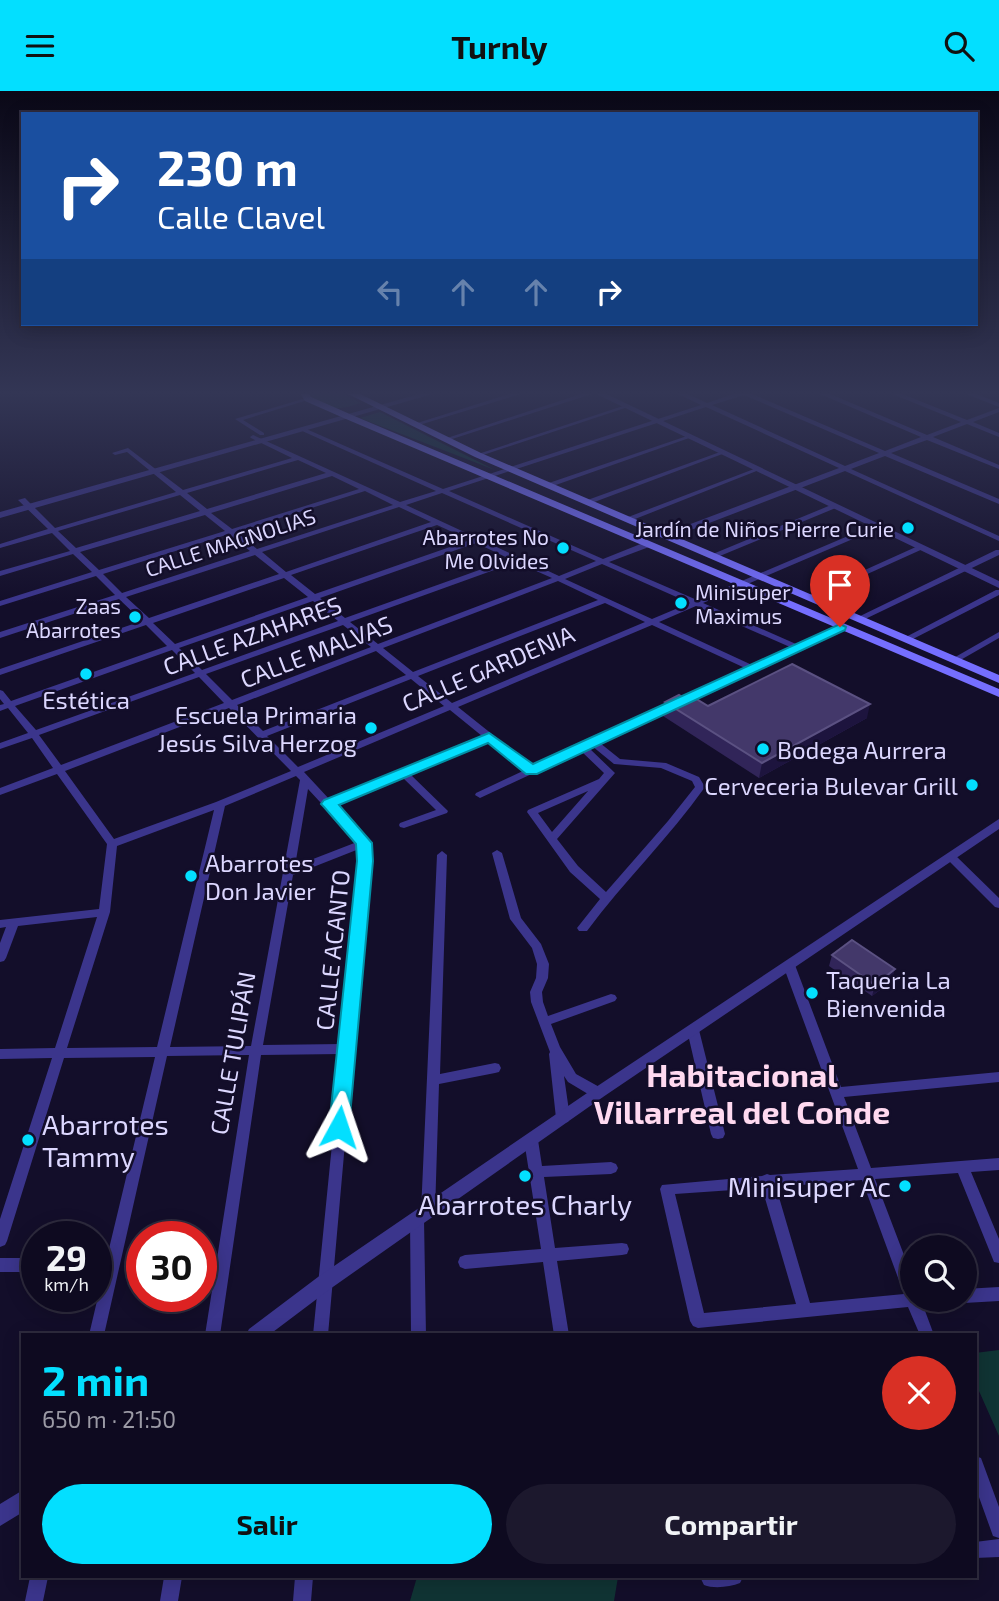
<!DOCTYPE html>
<html lang="es">
<head>
<meta charset="utf-8">
<style>
  :root { --surface:#0e0a20; --page:#1c182d; --text:#f1f3f6; --muted:#9b9aa5; --line:#2e2b3e; --accent:#03dfff }
  body { margin:0; font-family:"Exo 2",sans-serif; background:var(--page); color:var(--text); height:100vh; display:flex; flex-direction:column; font-size:26px; white-space:nowrap }
  * { box-sizing:border-box; margin:0 }
  p { font-size:23px; color:var(--muted) }
  .icon { flex:none; width:38px; height:38px; fill:none; stroke:currentColor; stroke-width:2; stroke-linecap:round; stroke-linejoin:round }
  .map { position:relative; flex:1; overflow:hidden }
  .details { position:absolute; left:21px; top:1242px; width:956px; height:245px; display:flex; flex-direction:column; background:var(--surface); border-radius:0px; box-shadow:0 4px 18px #0003,0 0 0 2px var(--line) }
  .details>* { flex:none }
  .top-card { position:absolute; left:21px; top:21px; width:957px; height:214px; border-radius:0px; box-shadow:0 4px 18px #0003,0 0 0 2px var(--line); background:#1a4fa0; color:#fff; overflow:hidden }
  .tools { position:absolute; left:900px; top:1144px; display:grid; gap:14px }
  .tools a { display:grid; place-items:center; width:77px; height:77px; border-radius:50%; background:var(--surface); box-shadow:0 4px 18px #0003,0 0 0 2px var(--line); font-size:35px }
  .speed { position:absolute; left:21px; top:1130px; display:flex; gap:14px; font-size:35px; font-weight:700; text-align:center }
  .speed>* { display:grid; place-content:center; width:91px; height:91px; border-radius:50%; background:var(--surface); box-shadow:0 4px 18px #0003,0 0 0 2px var(--line); line-height:1 }
  .speed small { font-size:18px; font-weight:400 }
  .speed .limit { border:10px solid #d22; background:#fff; color:#111 }
  .pin { position:absolute; display:grid; place-items:center; width:60px; height:60px; color:#fff; margin:-72px -30px; border-radius:50% 50% 50% 0; rotate:-45deg; box-shadow:0 0 7px #0007 }
  .pin .icon { rotate:45deg }
  .me { position:absolute; width:77px; margin:-38px; rotate:5deg; stroke-linejoin:round; filter:drop-shadow(0 0 5px #0008) }
  .turn { display:flex; align-items:center; gap:24px; height:147px; padding:0 21px; font-size:32px }
  .turn .icon { width:91px; height:91px; stroke-width:2.5 }
  .turn b { display:block; font-size:49px; line-height:60px }
  .lanes { display:flex; align-items:center; height:66px; padding:0 21px; background:#0003; justify-content:center; gap:35px; direction:ltr }
  .lanes .off { opacity:.35 }
  .round { display:grid; place-items:center; flex:none; width:74px; height:74px; border-radius:37px; background:var(--page) }
  .headline { display:flex; align-items:center; justify-content:space-between; height:119px; padding:0 21px }
  h1 { font-size:42px; font-weight:700; line-height:52px; color:var(--accent) }
  .primary-button { display:flex; gap:14px; margin-top:auto; padding:14px 21px }
  .primary-button a { flex:1; height:80px; border-radius:42px; background:var(--accent); color:#111; font-size:28px; font-weight:700; line-height:80px; text-align:center }
  .primary-button a+a { background:var(--page); color:var(--text) }
  header { display:flex; justify-content:space-between; align-items:center; height:91px; padding:0 21px; background:var(--accent); color:#111; font-size:32px; font-weight:700 }
  .map>svg:first-child { display:block }
  .green { fill:#103434 }
  .lines { fill:none; stroke-linecap:round; stroke-linejoin:round }
  .minor { fill:#3b358c; fill-rule:evenodd }
  .tertiary { fill:#3b358c; fill-rule:evenodd }
  .secondary { fill:#756eff; fill-rule:evenodd }
  .wall { fill:#312559 }
  .shaded-wall { fill:#1d143e }
  .building { fill:#43386a; stroke:#5b5182; stroke-width:2 }
  .route { fill:#03dfff; stroke:#0291a6; stroke-width:2 }
  .poi-dot { fill:#03dfff; stroke:#130e2a; stroke-width:2.5 }
  .labels { text-anchor:middle; dominant-baseline:central; stroke-width:5; stroke-linejoin:round; paint-order:stroke }
  .far-poi-label { font-size:21px; fill:#dcd7ff; stroke:#130e2a; text-anchor:end }
  .far-street-label { font-size:21px; fill:#dcd7ff; stroke:#130e2a }
  .street-label { font-size:24px; fill:#dcd7ff; stroke:#130e2a }
  .poi-label { font-size:24px; fill:#dcd7ff; stroke:#130e2a; text-anchor:start }
  .near-poi-label { font-size:28px; fill:#dcd7ff; stroke:#130e2a; text-anchor:start }
  .near-neighbourhood-label { font-size:32px; font-weight:bold; fill:#ffd9f0; stroke:#130e2a }
</style>
</head>
<body>
<header><svg class="icon" aria-label="menu" viewBox="0 0 24 24"><path d="M4 6h16M4 12h16M4 18h16"/></svg>Turnly<svg class="icon" aria-label="search" viewBox="0 0 24 24"><circle cx="10" cy="10" r="6"/><path d="M15 15l6 6"/></svg></header>
<div class="map">
<svg width="999" height="1510" viewBox="0 0 999 1510">
  <rect width="100%" height="100%" fill="#130e2a"/>
  <path class="green" d="M307 300H337L361 312C339 319 323 322 307 300Z
    M380 321 495 379 360 327Z
    M999 1259V1345L975 1291V1262Z
    M417 1486H618L614 1510H410Z"/>
  <g class="lines">
    <path class="minor" d="M519 300H530L416 335 411 334Z
      M590 300 598 301 446 350 441 349Z
      M672 300H681L707 312 742 300H753L750 302 885 360 921 346 813 300H823L927 344 961 331 885 300H895L967 329 999 317V321L973 331 999 342V346L967 333 933 346 999 374V378L927 349 891 362 999 408V413L885 365 851 378 999 445V450L845 380 670 447H664V443L839 377 706 316 449 400 603 468 643 452H649V456L609 471 697 509 874 434 881 436 703 512 796 553 837 534H843V538L600 652 620 668 666 672 699 686 705 696C669 747 624 790 587 840H579L577 837 600 808 570 781 527 721 528 719 599 688 604 682 581 660 480 707 475 704 476 702 525 679 488 650 410 683 448 720 447 722 404 737 400 736 399 734 400 732 436 719 402 686 336 714 369 752 370 770 328 1244H313L341 963 261 964 220 1244H205L249 964 167 965 104 1244H89L104 1180H96V1166H107L155 966 64 967 7 1150 5 1154 0 1156V1128L52 967 0 968V958L55 957 97 826 18 835 6 867 4 870 0 871V852L6 836 0 837V829L99 818 107 753 57 683 0 704V697L53 677 32 647 0 658V652L28 642 8 617 0 620V614L4 613 0 608V599L3 600 11 610 167 555 146 534 0 584V578L142 530 119 508 0 547V541L115 504 96 485 0 515V510L92 481 73 463 0 485V480L70 460 52 442 0 457V453L48 438 18 409 25 407 55 437 176 401 127 361 115 364 112 362 128 357 183 399 292 367 251 347 250 346 253 344 400 411 436 400 300 339V337H304L443 398 701 314ZM744 304 879 362 845 375 712 314ZM298 369 326 382 207 418 187 402ZM332 385 359 398 232 438 211 422ZM365 400 393 414 257 458 236 441ZM442 402 596 470 559 485 406 414ZM180 404 200 420 76 457 58 440ZM399 416 431 431 286 481 262 461ZM205 424 225 440 99 479 80 461ZM437 434 470 449 315 503 291 484ZM229 443 250 460 122 502 103 483ZM476 452 510 468 345 527 320 507ZM255 464 279 483 149 527 126 506ZM516 471 552 487 378 553 350 531ZM602 473 690 512 652 528 565 488ZM284 487 308 506 175 553 153 532ZM558 490 598 509 413 581 383 557ZM313 510 338 530 202 579 179 557ZM605 512 645 531 452 612 418 585ZM696 515 790 556 752 574 659 531ZM343 534 371 556 232 609 206 583ZM652 534 745 577 533 676 458 616ZM172 559 195 582 36 639 15 615ZM376 560 406 584 263 640 237 614ZM199 586 224 612 61 674 39 644ZM411 588 444 615 298 676 267 645ZM229 617 291 680 216 711 114 748 65 680ZM450 619 482 645 330 709 304 681ZM592 655 614 673 661 677 692 690 695 696 668 730 606 801 578 775 557 748 615 682 589 657ZM296 685 300 689 251 955 170 956 225 715ZM308 698 357 751 295 775ZM588 700 552 741 538 722ZM214 719 157 956 67 957 110 821 117 755ZM359 758 360 770 342 953 263 954 293 784Z
      M959 300H969L999 312V316Z
      M306 307 311 308 243 329 264 342V344H260L235 328Z
      M623 315 628 316 480 365 475 364Z
      M687 345 692 346 550 396 543 394Z
      M720 361 725 362 589 413 582 411Z
      M754 378 759 379 630 430 623 428Z
      M831 414 838 416 715 467H709L708 465Z
      M918 455 925 457 812 508H809L805 506Z
      M996 459H999V464L861 530 858 531 854 528Z
      M996 499H999V504L909 550 906 551 902 548Z
      M999 541V547L957 571 954 572 950 569Z
      M497 759 502 762 521 827 541 853 549 873 548 887 542 901 543 911 548 925 611 903 615 904 617 907 615 910 551 933 560 956 576 983 603 998 604 1002 603 1006 598 1007 593 1006 568 991 564 985 570 1027 568 1031 563 1032 558 1031 556 1027 549 963 550 961 531 911 530 901 536 887 537 873 532 857 510 828 492 762Z
      M442 760 447 764 440 983 495 972 499 973 501 977 499 981 495 982 439 993 435 1121 433 1125 428 1127 423 1125 421 1121 437 764Z
      M951 762 955 764 999 807V817L995 816 947 768 946 766 947 764Z
      M789 870 793 871 795 874 841 996 999 981V991L844 1006 871 1077 999 1067V1079L971 1081 999 1148V1172L994 1171 992 1166 958 1082 875 1088 912 1185V1209H921L934 1244H920L908 1216 698 1237 693 1235 690 1230 660 1098 662 1094 762 1085 767 1083 770 1084 858 1078 783 874 785 871ZM862 1089 904 1203 810 1212 776 1096ZM762 1097 796 1213 704 1222 675 1103Z
      M693 934 697 936 699 939 725 1043 723 1047 718 1048 713 1047 711 1043 687 939 689 936Z
      M531 1043 536 1045 538 1049 542 1075 611 1071 616 1073 618 1077 616 1081 611 1083 544 1086 555 1157 622 1152 627 1153 629 1158 627 1163 622 1164 557 1170 569 1244H554L543 1171 465 1178 460 1176 458 1171 460 1166 465 1164 541 1158 524 1049 526 1045Z
      M417 1122 422 1124 424 1128 426 1244H411L410 1128 412 1124Z
      M0 1167H37V1181H0Z
      M999 1196V1210L964 1212 959 1209H964V1198Z
      M975 1365 981 1367 999 1416V1447L993 1445 975 1395Z
      M999 1448V1466L975 1467V1451Z
      M30 1486H48L43 1510H25Z
      M164 1486H182L178 1510H160Z
      M295 1486H313L311 1510H293Z
      M702 1486H743L740 1492C730 1496 714 1498 704 1494L701 1488Z"/>
    <path class="tertiary" d="M430 300H443L0 427V421Z
      M590 300H600L999 490V497Z
      M999 728V738L603 1006 330 1198 269 1244H246L249 1238 318 1186 593 998Z
      M23 1399V1421L0 1435V1413Z"/>
    <path class="secondary" d="M299 300H307L311 306 352 324 999 598V606L346 328 305 310Z
      M342 300H354L481 362 999 584V592L475 366Z"/>
  </g>
  <path class="wall" d="M687 609 708 615 867 627 759 687 663 625 665 611Z
    M832 864 892 890 872 905 829 875Z"/>
  <path class="shaded-wall" d="M870 613 867 627 759 687 762 672Z
    M895 878 892 890 872 905 875 894Z"/>
  <path class="building" d="M792 573 870 613 762 672 665 611 679 604 687 609 693 606 708 615Z
    M852 849 895 878 875 894 832 864Z"/>
  <linearGradient id="sky" x2="0" y2="1"><stop stop-color="#0a0817"/><stop offset="0.59" stop-color="#333655"/><stop offset="1" stop-color="#333655" stop-opacity="0"/></linearGradient>
  <rect width="999" height="512" fill="url(#sky)"/>
  <path class="route" d="M840 533 846 536 845 539 537 683H526L488 652 339 714 372 752 373 770 349 1036 346 1042 339 1044 332 1042 329 1036 357 770 356 753 324 716 321 713 324 709 489 642 533 673Z"/>
  <g class="poi-dot">
    <circle cx="908" cy="437" r="7"/>
    <circle cx="563" cy="457" r="7"/>
    <circle cx="681" cy="512" r="7"/>
    <circle cx="135" cy="526" r="7"/>
    <circle cx="86" cy="583" r="7"/>
    <circle cx="371" cy="637" r="7"/>
    <circle cx="763" cy="658" r="7"/>
    <circle cx="972" cy="694" r="7"/>
    <circle cx="191" cy="785" r="7"/>
    <circle cx="812" cy="902" r="7"/>
    <circle cx="28" cy="1049" r="7"/>
    <circle cx="525" cy="1085" r="7"/>
    <circle cx="905" cy="1095" r="7"/>
  </g>
  <g class="labels">
    <g class="far-poi-label">
      <text x="894" y="437">Jardín de Niños Pierre Curie</text>
      <text x="549" y="445">Abarrotes No<tspan x="549" dy="24">Me Olvides</tspan></text>
      <text x="695" y="500" text-anchor="start">Minisuper<tspan x="695" dy="24">Maximus</tspan></text>
      <text x="121" y="514">Zaas<tspan x="121" dy="24">Abarrotes</tspan></text>
    </g>
    <g class="far-street-label">
      <text transform="translate(230 451) rotate(-18)">CALLE MAGNOLIAS</text>
    </g>
    <g class="street-label">
      <text transform="translate(252 544) rotate(-20)">CALLE AZAHARES</text>
      <text transform="translate(316 560) rotate(-21)">CALLE MALVAS</text>
      <text transform="translate(488 577) rotate(-23)">CALLE GARDENIA</text>
      <text transform="translate(332 859) rotate(-84)">CALLE ACANTO</text>
      <text transform="translate(232 962) rotate(-80)">CALLE TULIPÁN</text>
    </g>
    <g class="poi-label">
      <text x="86" y="608" text-anchor="middle">Estética</text>
      <text x="357" y="623" text-anchor="end">Escuela Primaria<tspan x="357" dy="28">Jesús Silva Herzog</tspan></text>
      <text x="777" y="658">Bodega Aurrera</text>
      <text x="958" y="694" text-anchor="end">Cerveceria Bulevar Grill</text>
      <text x="205" y="771">Abarrotes<tspan x="205" dy="28">Don Javier</tspan></text>
      <text x="826" y="888">Taqueria La<tspan x="826" dy="28">Bienvenida</tspan></text>
    </g>
    <g class="near-poi-label">
      <text x="42" y="1033">Abarrotes<tspan x="42" dy="32">Tammy</tspan></text>
      <text x="891" y="1095" text-anchor="end">Minisuper Ac</text>
      <text x="525" y="1113" text-anchor="middle">Abarrotes Charly</text>
    </g>
    <g class="near-neighbourhood-label">
      <text x="742" y="983">Habitacional<tspan x="742" dy="37">Villarreal del Conde</tspan></text>
    </g>
  </g>
</svg>
<div class="tools">
<a><svg class="icon" aria-label="search" viewBox="0 0 24 24"><circle cx="10" cy="10" r="6"/><path d="M15 15l6 6"/></svg></a>
</div>
<div class="speed"><div>29<small>km/h</small></div><div class="limit">30</div></div>
<div class="pin" style="left:840px;top:536px;background:#d93025"><svg class="icon" aria-label="arrive" viewBox="0 0 24 24"><path d="M6 21V4h12l-3 4 3 4H6"/></svg></div>
<svg class="me" style="left:339px;top:1036px" viewBox="-20 -20 40 40"><path d="M0-17L14 15 0 8-14 15z" fill="#03dfff" stroke="#fff" stroke-width="4"/></svg>
<div class="top-card">
<div class="turn"><svg class="icon" aria-label="right" viewBox="0 0 24 24"><path d="M7 20v-9h11M14 6l5 5-5 5"/></svg><div><b>230 m</b>Calle Clavel</div></div>
<div class="lanes"><svg class="icon off" aria-label="left" viewBox="0 0 24 24"><path d="M17 20v-9H6M10 6l-5 5 5 5"/></svg><svg class="icon off" aria-label="ahead" viewBox="0 0 24 24"><path d="M12 20V5M6 11l6-6 6 6"/></svg><svg class="icon off" aria-label="ahead" viewBox="0 0 24 24"><path d="M12 20V5M6 11l6-6 6 6"/></svg><svg class="icon" aria-label="right" viewBox="0 0 24 24"><path d="M7 20v-9h11M14 6l5 5-5 5"/></svg></div>
</div>
<section class="details">
<div class="headline"><div><h1>2 min</h1><p>650 m · 21:50</p></div><a class="round" style="background:#d93025;color:#fff"><svg class="icon" aria-label="close" viewBox="0 0 24 24"><path d="M6 6l12 12M18 6L6 18"/></svg></a></div>
<div class="primary-button"><a>Salir</a><a>Compartir</a></div>
</section>
</div>
</body>
</html>
